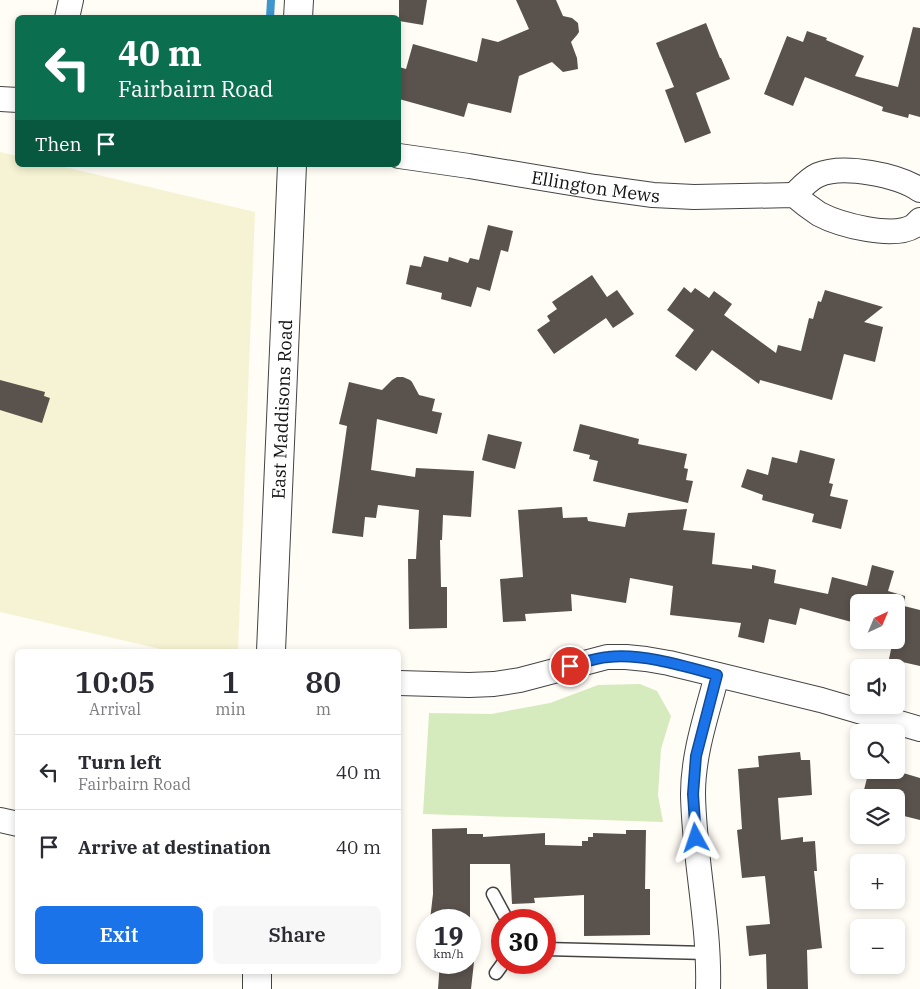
<!DOCTYPE html>
<html lang="en">
<head>
<meta charset="utf-8">
<style>
  :root { --surface:#fff; --page:#f7f7f7; --text:#2b2b33; --muted:#7c7c81; --line:#e1e1e2; --accent:#1a73e8 }
  body { margin:0; font-family:"IBM Plex Serif",serif; background:var(--page); color:var(--text); height:100vh; display:flex; flex-direction:column; font-size:19px; white-space:nowrap }
  * { box-sizing:border-box; margin:0 }
  p { font-size:16px; color:var(--muted) }
  .icon { flex:none; width:28px; height:28px; fill:none; stroke:currentColor; stroke-width:2; stroke-linecap:round; stroke-linejoin:round }
  .map { position:relative; flex:1; overflow:hidden }
  .drawer { position:absolute; left:15px; top:649px; width:386px; height:325px; display:flex; flex-direction:column; background:var(--surface); border-radius:8px; box-shadow:0 2px 8px #0003 }
  .drawer>* { flex:none }
  .top-card { position:absolute; left:15px; top:15px; width:386px; height:152px; border-radius:8px; box-shadow:0 2px 8px #0003; background:#0b6e4f; color:#fff; overflow:hidden }
  .needle { width:32px; rotate:44deg }
  .fabs { position:absolute; left:850px; top:594px; display:grid; gap:10px }
  .fabs a { display:grid; place-items:center; width:55px; height:55px; border-radius:8px; background:var(--surface); box-shadow:0 2px 8px #0003; font-size:25px }
  .speed { position:absolute; left:416px; top:909px; display:flex; gap:10px; font-size:25px; font-weight:700; text-align:center }
  .speed>* { display:grid; place-content:center; width:65px; height:65px; border-radius:50%; background:var(--surface); box-shadow:0 2px 8px #0003; line-height:1 }
  .speed small { font-size:12px; font-weight:400 }
  .speed .limit { border:8px solid #d22; background:#fff; color:#111 }
  .pin { position:absolute; display:grid; place-items:center; width:42px; height:42px; color:#fff; margin:-21px; border:2px solid #fff; border-radius:50%; box-shadow:0 1px 5px #0007 }
  .me { position:absolute; width:55px; margin:-28px; rotate:355deg; stroke-linejoin:round; filter:drop-shadow(0 0 4px #0008) }
  .turn { display:flex; align-items:center; gap:18px; height:105px; padding:0 20px; font-size:22px }
  .turn .icon { width:65px; height:65px; stroke-width:2.5 }
  .turn b { display:block; font-size:35px; line-height:42px }
  .then { display:flex; align-items:center; height:48px; padding:0 20px; background:#0003; gap:10px; font-size:19px }
  .eta { display:flex; justify-content:space-evenly; align-items:center; height:85px; text-align:center }
  .eta b { font-size:30px; font-weight:600; line-height:35px }
  .button { display:flex; gap:10px; margin-top:auto; padding:10px 20px }
  .button a { flex:1; height:58px; border-radius:8px; background:var(--accent); color:#fff; font-size:20px; font-weight:600; line-height:58px; text-align:center }
  .button a+a { background:var(--page); color:var(--text) }
  ul { padding:0; list-style:none }
  li { display:flex; align-items:center; gap:15px; height:75px; padding:0 20px; border-top:1px solid var(--line) }
  li div { flex:1 }
  li b { display:block; font-size:19px }
  li em { font-style:normal }
  .map>svg:first-child { display:block }
  .farmland { fill:#f6f3d4 }
  .green { fill:#d5ebbd }
  .lines { fill:none; stroke-linecap:round; stroke-linejoin:round }
  .stream { stroke:#3f96cf; stroke-width:8 }
  .building { fill:#5a524d }
  .service-casing { stroke:#444; stroke-width:15 }
  .minor-casing { stroke:#444; stroke-width:26 }
  .tertiary-casing { stroke:#444; stroke-width:30 }
  .service { stroke:#fff; stroke-width:12 }
  .minor { stroke:#fff; stroke-width:24 }
  .tertiary { stroke:#fff; stroke-width:28 }
  .route-casing { stroke:#114b97; stroke-width:12 }
  .route { stroke:#1a73e8; stroke-width:9 }
  .labels { text-anchor:middle; dominant-baseline:central; stroke-width:5; stroke-linejoin:round; paint-order:stroke }
  .street-label { font-size:18px; fill:#111; stroke:#fff }
</style>
</head>
<body>
<div class="map">
<svg width="920" height="989" viewBox="0 0 920 989">
  <rect width="100%" height="100%" fill="#fffdf5"/>
  <path class="farmland" d="M0 152 17 156 18 165H56L255 212 238 651H169L0 612Z"/>
  <path class="green" d="M640 684 657 691 671 716 661 749 658 795 663 822 423 814 429 713 491 714 550 703 598 685Z"/>
  <g class="lines">
    <path class="stream" d="M270 18 271 0"/>
  </g>
  <path class="building" d="M399 0H427L423 25 399 21Z
    M516 0H556L563 16 572 18 578 23 579 32 577 35 571 42 577 58 578 69 563 72 552 62 519 76 511 113 468 103 464 117 399 99V67L406 69 413 44 477 62 482 38 498 42 529 29Z
    M706 23 720 58H721L730 79 696 93 711 133 685 143 665 90 674 87 656 43Z
    M913 27 920 28V117L909 114 908 118 882 111 883 107 805 77 793 106 764 94 787 36 803 42 807 31 827 38 826 40 864 56 855 76 898 87Z
    M488 225 513 231 508 252 501 250 490 291 477 287 471 307 441 299 442 293 406 284 410 265 421 267 424 256 448 262 449 257 468 263 470 258 479 260Z
    M592 275 607 297 617 290 634 314 613 328 606 318 554 354 537 330 550 321 547 316 557 309 552 302Z
    M684 287 691 293 695 288 709 298 714 291 732 304 724 315 776 353 778 345 801 351 809 318 813 319 818 301 821 302 825 290 883 307 864 322 883 327 875 362 844 354 832 400 760 380 759 384 712 350 696 371 675 356 694 330 667 310Z
    M397 377H403L410 380 412 382 419 395 435 399 432 411 442 413 437 434 377 419 371 470 415 477 416 468 474 471 471 517 443 515 442 540H440L441 587H447V628L409 629 408 559H416L419 510 378 505 376 518 365 517 363 537 332 533 347 426 339 424 349 382 382 390 392 380Z
    M0 380 45 392 44 396 50 398 42 423 0 410Z
    M580 424 639 439 638 444 687 454 684 468 688 469 686 480 693 481 688 503 593 481 598 461 589 459 590 455 573 451Z
    M488 434 522 442 515 469 482 460Z
    M800 450 835 459 829 483 833 484 830 496 848 500 841 529 812 522 814 514 762 500 763 495 741 487 747 469 768 475 772 457 797 463Z
    M562 507 563 518 587 517 588 521 625 527 628 513 687 509 683 530 715 533 712 564 752 569V565L776 570 774 583 828 594 832 577 867 586 872 565 894 571 888 591 905 596V602H859V624L800 608 796 625 769 619 764 643 738 637 741 623 670 615 673 586 630 578 626 603 571 594 572 611 525 614 526 621 503 622 500 579 523 577 518 510Z
    M896 604 920 610V666L889 659 893 640H896Z
    M800 752 801 760H810L812 795 778 798 781 840 803 837V842L815 841 817 871H814L822 948 807 950 808 989H767L766 954 749 956 746 926 770 924 765 876 742 878 737 830 742 829 738 769 759 767 758 756Z
    M869 770H893L920 778V820L896 814V798H862Z
    M467 828V834H483V837L545 833V845L582 846V841H588V837H593V833L626 834V830H646L645 889H650V935L584 936V895L534 898 535 903 512 904 510 864H470V920H430L433 894 432 829Z
    M440 962H474L471 989H438Z"/>
  <g class="lines">
    <g class="service-casing">
      <path id="service" d="M493 894 507 920
        M545 949 707 953
        M496 973 504 962"/>
    </g>
    <g class="minor-casing">
      <g id="minor">
        <path d="M67 18 71 0"/>
        <path d="M0 99 18 100"/>
        <path id="s1" d="M399 156 469 166 595 187 653 195 694 197 794 195C802 202 810 208 819 214 840 225 893 239 914 226 916 224 918 222 920 220"/>
        <path d="M794 195C801 188 809 179 818 175 843 164 898 175 920 190"/>
        <path d="M399 683 469 685 494 684 520 680 607 657H626L646 659 669 663 821 700 920 729"/>
        <path d="M0 820 18 824"/>
        <path d="M708 989C710 924 694 859 693 794 693 753 707 714 717 675"/>
      </g>
    </g>
    <g class="tertiary-casing">
      <g id="tertiary">
        <path d="M298 18 299 0"/>
        <path id="s2" d="M271 651 292 165"/>
        <path d="M257 989V971"/>
      </g>
    </g>
    <use href="#service" class="service"/>
    <use href="#minor" class="minor"/>
    <use href="#tertiary" class="tertiary"/>
  </g>
  <g class="lines">
    <g class="route-casing">
      <path id="route" d="M570 666C582 663 595 658 608 657 642 653 684 666 717 675L696 756 693 794 696 838"/>
    </g>
    <use href="#route" class="route"/>
  </g>
  <g class="labels">
    <g class="street-label">
      <text stroke="none"><textPath href="#s1" startOffset="199">Ellington Mews</textPath></text>
      <text stroke="none"><textPath href="#s2" startOffset="242">East Maddisons Road</textPath></text>
    </g>
  </g>
</svg>
<div class="fabs">
<a><svg class="needle" viewBox="-14 -14 28 28"><path d="M0-13l5 13h-10z" fill="#e53935"/><path d="M0 13l5-13h-10z" fill="#7c7c81"/></svg></a>
<a><svg class="icon" aria-label="sound" viewBox="0 0 24 24"><path d="M4 9h4l5-4v14l-5-4H4zM17 9q2 3 0 6"/></svg></a>
<a><svg class="icon" aria-label="search" viewBox="0 0 24 24"><circle cx="10" cy="10" r="6"/><path d="M15 15l6 6"/></svg></a>
<a><svg class="icon" aria-label="layers" viewBox="0 0 24 24"><path d="M12 4l9 5-9 5-9-5zM3 14l9 5 9-5"/></svg></a>
<a>+</a>
<a>−</a>
</div>
<div class="speed"><div>19<small>km/h</small></div><div class="limit">30</div></div>
<div class="pin" style="left:570px;top:666px;background:#d93025"><svg class="icon" aria-label="arrive" viewBox="0 0 24 24"><path d="M6 21V4h12l-3 4 3 4H6"/></svg></div>
<svg class="me" style="left:696px;top:838px" viewBox="-20 -20 40 40"><path d="M0-17L14 15 0 8-14 15z" fill="#1a73e8" stroke="#fff" stroke-width="4"/></svg>
<div class="top-card">
<div class="turn"><svg class="icon" aria-label="left" viewBox="0 0 24 24"><path d="M17 20v-9H6M10 6l-5 5 5 5"/></svg><div><b>40 m</b>Fairbairn Road</div></div>
<div class="then">Then<svg class="icon" aria-label="arrive" viewBox="0 0 24 24"><path d="M6 21V4h12l-3 4 3 4H6"/></svg></div>
</div>
<section class="drawer">
<div class="eta">
<div><b>10:05</b><p>Arrival</p></div>
<div><b>1</b><p>min</p></div>
<div><b>80</b><p>m</p></div>
</div>
<ul>
<li><svg class="icon" aria-label="left" viewBox="0 0 24 24"><path d="M17 20v-9H6M10 6l-5 5 5 5"/></svg><div><b>Turn left</b><p>Fairbairn Road</p></div><em>40 m</em></li>
<li><svg class="icon" aria-label="arrive" viewBox="0 0 24 24"><path d="M6 21V4h12l-3 4 3 4H6"/></svg><div><b>Arrive at destination</b></div><em>40 m</em></li>
</ul>
<div class="button"><a>Exit</a><a>Share</a></div>
</section>
</div>
</body>
</html>
